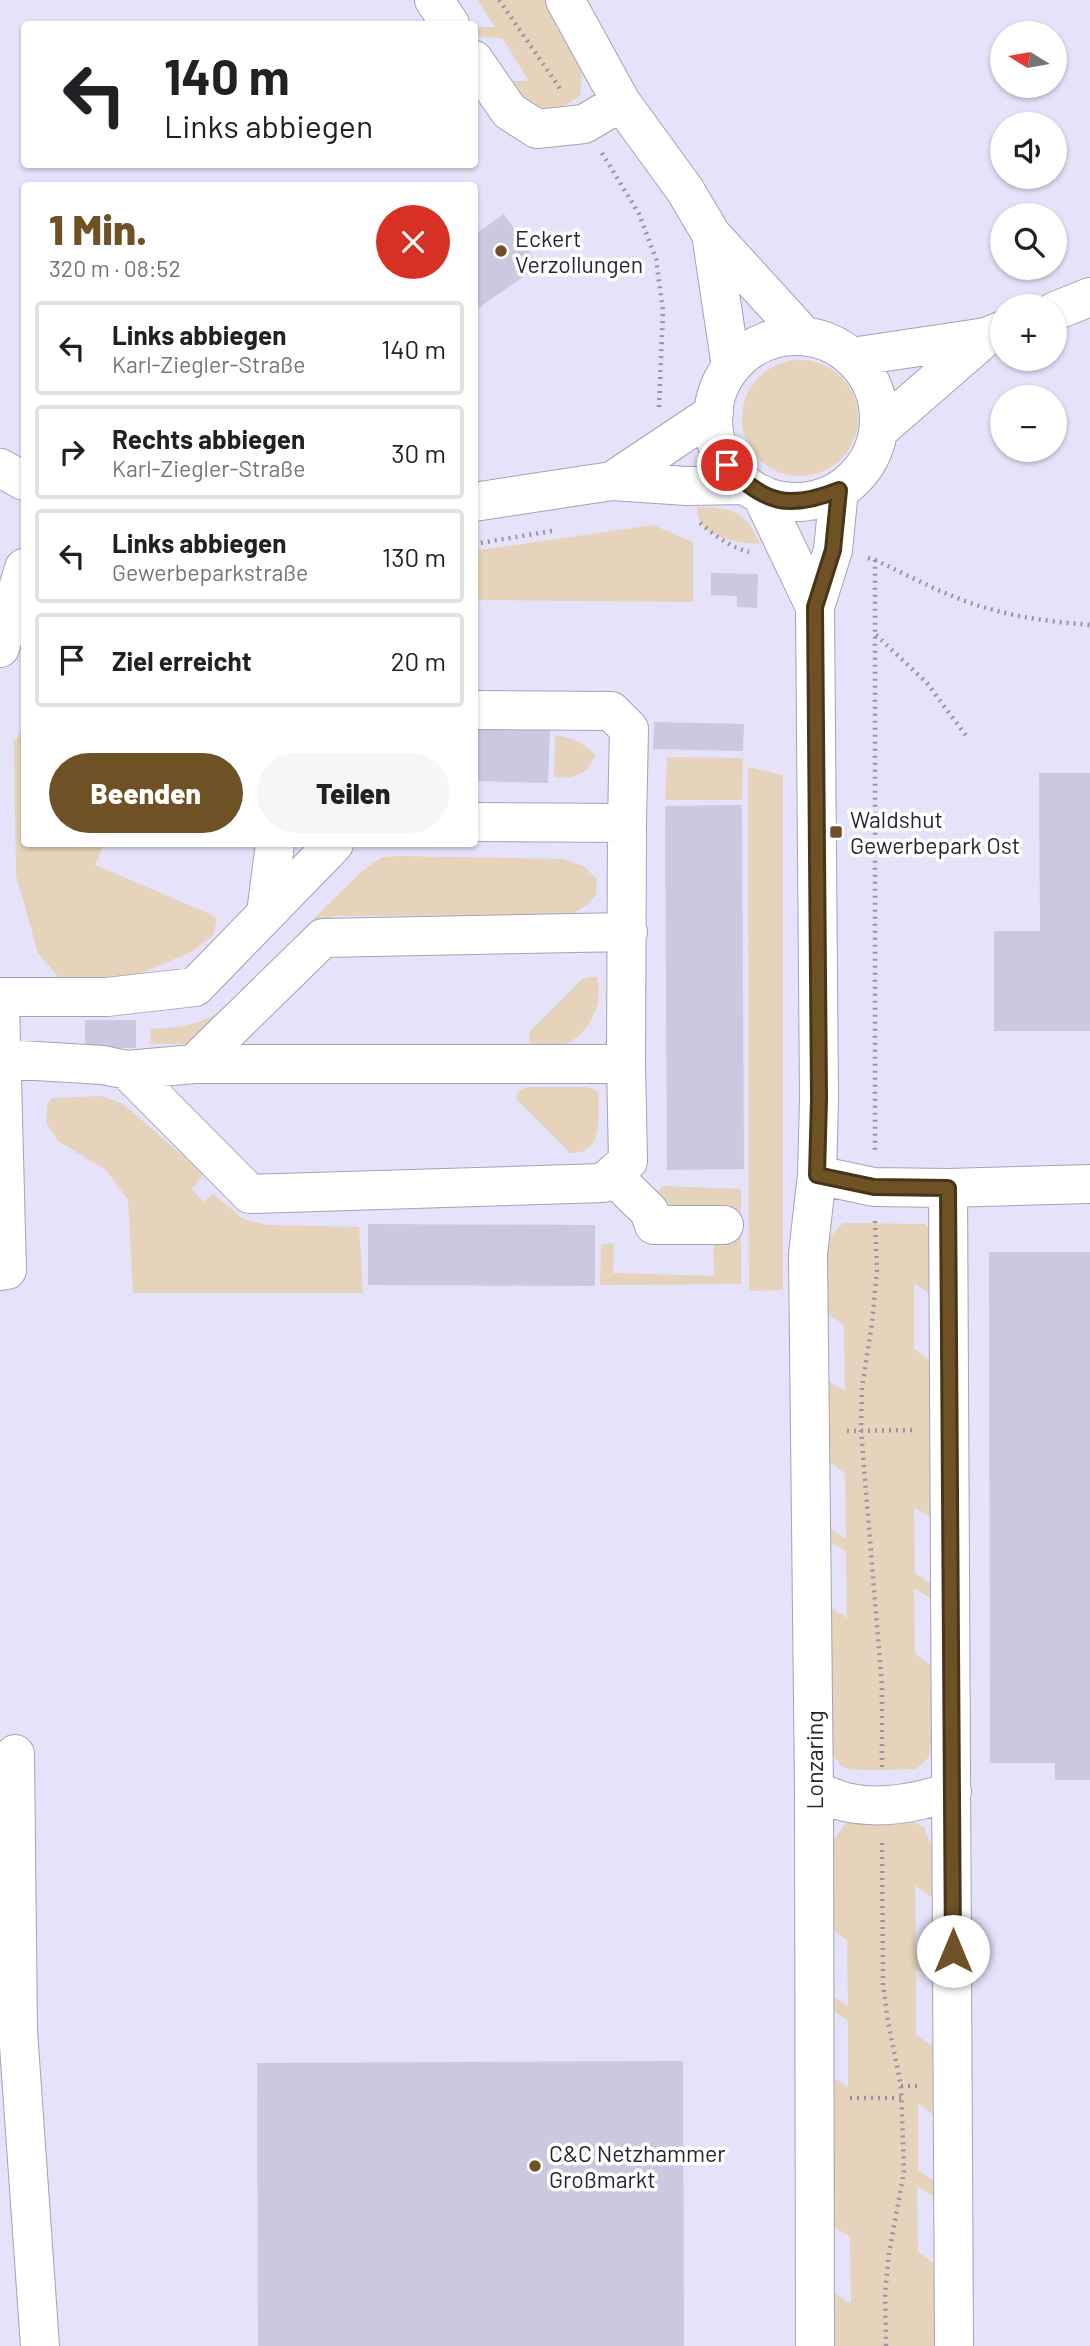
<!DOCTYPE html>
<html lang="de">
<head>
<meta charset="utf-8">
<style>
  :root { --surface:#fff; --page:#f6f6f6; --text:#202124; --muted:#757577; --line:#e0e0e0; --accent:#6e5225 }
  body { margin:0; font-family:Barlow,sans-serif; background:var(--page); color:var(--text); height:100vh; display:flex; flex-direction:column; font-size:26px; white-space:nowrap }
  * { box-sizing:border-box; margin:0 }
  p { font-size:23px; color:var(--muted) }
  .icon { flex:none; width:38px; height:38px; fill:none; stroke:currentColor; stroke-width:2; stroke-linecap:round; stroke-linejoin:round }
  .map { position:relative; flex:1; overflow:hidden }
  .side { position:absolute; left:21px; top:182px; width:457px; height:665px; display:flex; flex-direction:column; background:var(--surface); border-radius:7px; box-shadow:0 2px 5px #0004 }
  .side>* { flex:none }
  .guide { position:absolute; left:21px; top:21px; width:457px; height:147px; border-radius:7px; box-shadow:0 2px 5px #0004; background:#fff; color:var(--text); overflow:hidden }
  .needle { width:46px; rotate:281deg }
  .buttons { position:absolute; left:990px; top:21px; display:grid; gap:14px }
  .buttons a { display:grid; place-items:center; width:77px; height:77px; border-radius:50%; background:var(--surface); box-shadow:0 2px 5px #0004; font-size:35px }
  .pin { position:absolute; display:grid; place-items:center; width:60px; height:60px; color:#fff; margin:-30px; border:4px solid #fff; border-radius:50%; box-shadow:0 2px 7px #0007 }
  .me { position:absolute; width:77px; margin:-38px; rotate:0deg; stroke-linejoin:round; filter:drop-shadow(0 0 5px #0008) }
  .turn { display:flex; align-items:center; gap:24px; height:147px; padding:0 28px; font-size:32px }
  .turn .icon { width:91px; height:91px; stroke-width:2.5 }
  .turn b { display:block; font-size:49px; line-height:60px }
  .round { display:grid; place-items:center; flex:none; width:74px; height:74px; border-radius:37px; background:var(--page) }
  .overview { display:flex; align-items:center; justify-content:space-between; height:119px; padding:0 28px }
  h1 { font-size:42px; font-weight:800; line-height:52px; color:var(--accent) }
  .button { display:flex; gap:14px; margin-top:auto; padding:14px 28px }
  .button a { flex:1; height:80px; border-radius:42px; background:var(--accent); color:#fff; font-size:28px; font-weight:800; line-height:80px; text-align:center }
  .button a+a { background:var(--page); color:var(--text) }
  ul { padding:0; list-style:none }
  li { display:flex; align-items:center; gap:21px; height:94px; margin:0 14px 10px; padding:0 14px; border:4px solid var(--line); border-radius:7px }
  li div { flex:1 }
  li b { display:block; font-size:26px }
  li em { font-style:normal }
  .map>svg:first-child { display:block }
  .green { fill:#e5d3bb }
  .building { fill:#cbc8e0 }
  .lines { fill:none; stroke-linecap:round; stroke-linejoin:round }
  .minor-casing { stroke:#a4a2b8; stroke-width:40 }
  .path { stroke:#9795a6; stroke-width:4.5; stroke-dasharray:2 5; stroke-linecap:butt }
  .minor { stroke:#fff; stroke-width:38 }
  .route-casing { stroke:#483518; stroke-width:18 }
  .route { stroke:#6e5225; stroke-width:12 }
  .poi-dot { fill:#6e5225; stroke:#fff; stroke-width:2.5 }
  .labels { text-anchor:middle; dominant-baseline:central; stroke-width:7; stroke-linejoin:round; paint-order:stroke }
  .poi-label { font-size:23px; fill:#27262f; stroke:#fff; text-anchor:start }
  .street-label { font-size:23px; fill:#27262f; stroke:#fff }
</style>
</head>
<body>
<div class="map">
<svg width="1090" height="2346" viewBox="0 0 1090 2346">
  <rect width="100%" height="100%" fill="#e5e2fa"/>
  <path class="green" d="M477 0H550C572 33 586 54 580 96L555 111 522 101 501 81H529L502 38 474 37V27H495Z
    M742 418a58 58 0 1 1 116 0a58 58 0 1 1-116 0Z
    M697 507C731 508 746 510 760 544 737 543 695 537 697 507Z
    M653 525 693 542V602L474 600V551Z
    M24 730V844H104L95 865 210 914 217 919 213 936 191 952 137 975 79 982 58 977 38 953 16 875 14 741Z
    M555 735C572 738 583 742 595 755 588 775 574 779 554 777Z
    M667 757 743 758 742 800H665Z
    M748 767 783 775V1290L749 1291Z
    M399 856 563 859 583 866 597 879 596 895 587 905 570 915 334 916 318 926 194 1044H150L151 1029C177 1028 197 1026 219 1012L360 873 382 857Z
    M591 977H597C608 1016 570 1062 530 1044L529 1032 582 979Z
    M528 1087H587L596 1090 599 1094C598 1118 604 1155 570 1153L516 1099 519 1090Z
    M102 1096 123 1104 204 1174 192 1189 203 1202 213 1194 243 1219 267 1225 359 1227 363 1293H133L128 1200 106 1170 58 1141 46 1123 48 1103 52 1098Z
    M663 1186 741 1189V1284L600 1285 601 1244 614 1243 613 1273 714 1276 713 1239 668 1208 656 1193Z
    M843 1223 925 1224 937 1237 939 1300 914 1283V1349L940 1367 939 1523 914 1507 915 1573 940 1590 939 1604 914 1588 915 1654 940 1672V1702L928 1758 916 1769C903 1769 856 1772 846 1768 816 1758 822 1631 821 1602L847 1618 846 1552 821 1535V1523L846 1539 845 1473 820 1456V1375L845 1391 844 1325 819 1307 827 1240Z
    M912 1821 925 1828 936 1861 941 1903 915 1886 916 1953 941 1970V1986L916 1969V2035L942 2053 943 2121 918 2104V2170L944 2188 943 2203 917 2186 918 2252 943 2270 937 2346H833L825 2287 851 2304 850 2237 824 2220 823 2071 848 2087V2021L822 2003 823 1990 848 2006 847 1940 822 1922 823 1894 834 1839 847 1822Z"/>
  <path class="building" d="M504 214 539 266 474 311V235Z
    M711 573 758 574 757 608 737 607V596L711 595Z
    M654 722 744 724 743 751 653 749Z
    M474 728 550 730 548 783 474 781Z
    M1039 773H1090V1031H994V931H1040Z
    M742 805 744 1169 667 1170 665 806Z
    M85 1020H136V1048H85Z
    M368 1224 595 1225V1286L368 1285Z
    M989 1252H1090V1780H1055V1763H990Z
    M683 2061 684 2346H258L257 2063Z"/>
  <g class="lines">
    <g class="minor-casing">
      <path id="minor" d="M434 0 450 24
        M474 60 509 111 537 129 584 124 621 102 565 0
        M621 102 685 190 711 234 803 335
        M711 234 731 367
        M1055 311 1090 297
        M713 419a83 83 0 1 1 166 0a83 83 0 1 1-166 0Z
        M852 357 986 337 1003 330
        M879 430 986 337
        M0 468 24 481
        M612 481 714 413
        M761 494 815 607
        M474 502 612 481 687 486 746 485
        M0 648 24 568
        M474 710 611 711 629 729 627 823
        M266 913 275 844
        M0 997H107L195 987 334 844
        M0 1003 7 1270 0 1271
        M3 1059 103 1065 127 1070 194 1064H626L627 823 474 822
        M194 1064 323 938 628 932
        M127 1070 250 1194 603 1183 628 1161 626 1064
        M612 1175 649 1211 654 1225H724
        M817 1175 874 1187 948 1188 1090 1184
        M948 1188 954 2346
        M15 1754 18 2031 40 2346
        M814 1790C824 1794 835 1799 845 1802 881 1810 918 1803 952 1791
        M815 2346 814 1790 808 1254 817 1175 819 1099 815 607 833 550 839 490"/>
    </g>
    <path class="path" d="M499 0 561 90
      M602 153 639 214 656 259 663 311 659 407
      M700 523C715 536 730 547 749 552
      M474 544 552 531
      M868 558 875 560V1150
      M875 560C914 578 953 600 994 610 1025 619 1058 622 1090 625
      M876 635 927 683 967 737
      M875 1221 877 1270 872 1323 862 1387 861 1431 882 1686V1771
      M847 1431 912 1430
      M882 1843 883 1985 888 2022 901 2086 904 2172 889 2253 885 2293 886 2346
      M901 2086H918
      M850 2098H902"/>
    <use href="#minor" class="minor"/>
  </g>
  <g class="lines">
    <g class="route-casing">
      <path id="route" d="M727 465C764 504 789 510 839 490L833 550 815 607 819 1099 817 1175 874 1187 948 1188 953 1951"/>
    </g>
    <use href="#route" class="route"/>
  </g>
  <g class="poi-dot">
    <circle cx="501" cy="251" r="7"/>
    <rect x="829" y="825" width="14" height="14" rx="3.5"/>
    <circle cx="535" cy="2166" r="7"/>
  </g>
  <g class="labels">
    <g class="poi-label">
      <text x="515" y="238">Eckert<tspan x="515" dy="26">Verzollungen</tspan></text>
      <text x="850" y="819">Waldshut<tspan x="850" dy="26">Gewerbepark Ost</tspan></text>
      <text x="549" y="2153">C&amp;C Netzhammer<tspan x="549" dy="26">Großmarkt</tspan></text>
    </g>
    <g class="street-label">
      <text transform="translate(814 1760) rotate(-90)">Lonzaring</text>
    </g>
  </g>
</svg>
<div class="buttons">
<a><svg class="needle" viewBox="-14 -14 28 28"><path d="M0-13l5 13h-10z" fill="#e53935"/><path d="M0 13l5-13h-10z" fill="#757577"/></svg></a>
<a><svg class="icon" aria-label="sound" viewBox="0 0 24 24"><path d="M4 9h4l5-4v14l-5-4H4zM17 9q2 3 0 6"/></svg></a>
<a><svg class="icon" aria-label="search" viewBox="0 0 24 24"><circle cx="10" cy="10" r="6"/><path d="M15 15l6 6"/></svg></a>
<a>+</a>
<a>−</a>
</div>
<div class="pin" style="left:727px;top:465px;background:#d93025"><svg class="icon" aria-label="arrive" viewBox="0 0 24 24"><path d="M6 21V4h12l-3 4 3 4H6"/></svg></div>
<svg class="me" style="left:953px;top:1951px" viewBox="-20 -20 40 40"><circle r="19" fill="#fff"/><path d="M0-13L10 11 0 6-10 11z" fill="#6e5225"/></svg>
<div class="guide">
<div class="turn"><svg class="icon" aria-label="left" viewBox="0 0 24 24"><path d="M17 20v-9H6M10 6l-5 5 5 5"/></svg><div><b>140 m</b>Links abbiegen</div></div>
</div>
<section class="side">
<div class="overview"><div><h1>1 Min.</h1><p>320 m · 08:52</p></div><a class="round" style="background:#d93025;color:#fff"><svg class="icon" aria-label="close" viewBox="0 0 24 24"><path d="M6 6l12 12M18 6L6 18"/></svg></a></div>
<ul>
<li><svg class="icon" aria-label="left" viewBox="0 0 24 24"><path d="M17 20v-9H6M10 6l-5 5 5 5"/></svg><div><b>Links abbiegen</b><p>Karl-Ziegler-Straße</p></div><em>140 m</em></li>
<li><svg class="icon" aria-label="right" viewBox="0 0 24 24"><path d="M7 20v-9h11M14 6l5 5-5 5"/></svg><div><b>Rechts abbiegen</b><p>Karl-Ziegler-Straße</p></div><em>30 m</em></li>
<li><svg class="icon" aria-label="left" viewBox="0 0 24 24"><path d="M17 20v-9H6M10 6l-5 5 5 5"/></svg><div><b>Links abbiegen</b><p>Gewerbeparkstraße</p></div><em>130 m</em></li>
<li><svg class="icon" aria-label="arrive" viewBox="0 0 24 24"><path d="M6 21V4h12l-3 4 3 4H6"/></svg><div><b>Ziel erreicht</b></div><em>20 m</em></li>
</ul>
<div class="button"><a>Beenden</a><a>Teilen</a></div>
</section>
</div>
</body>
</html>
